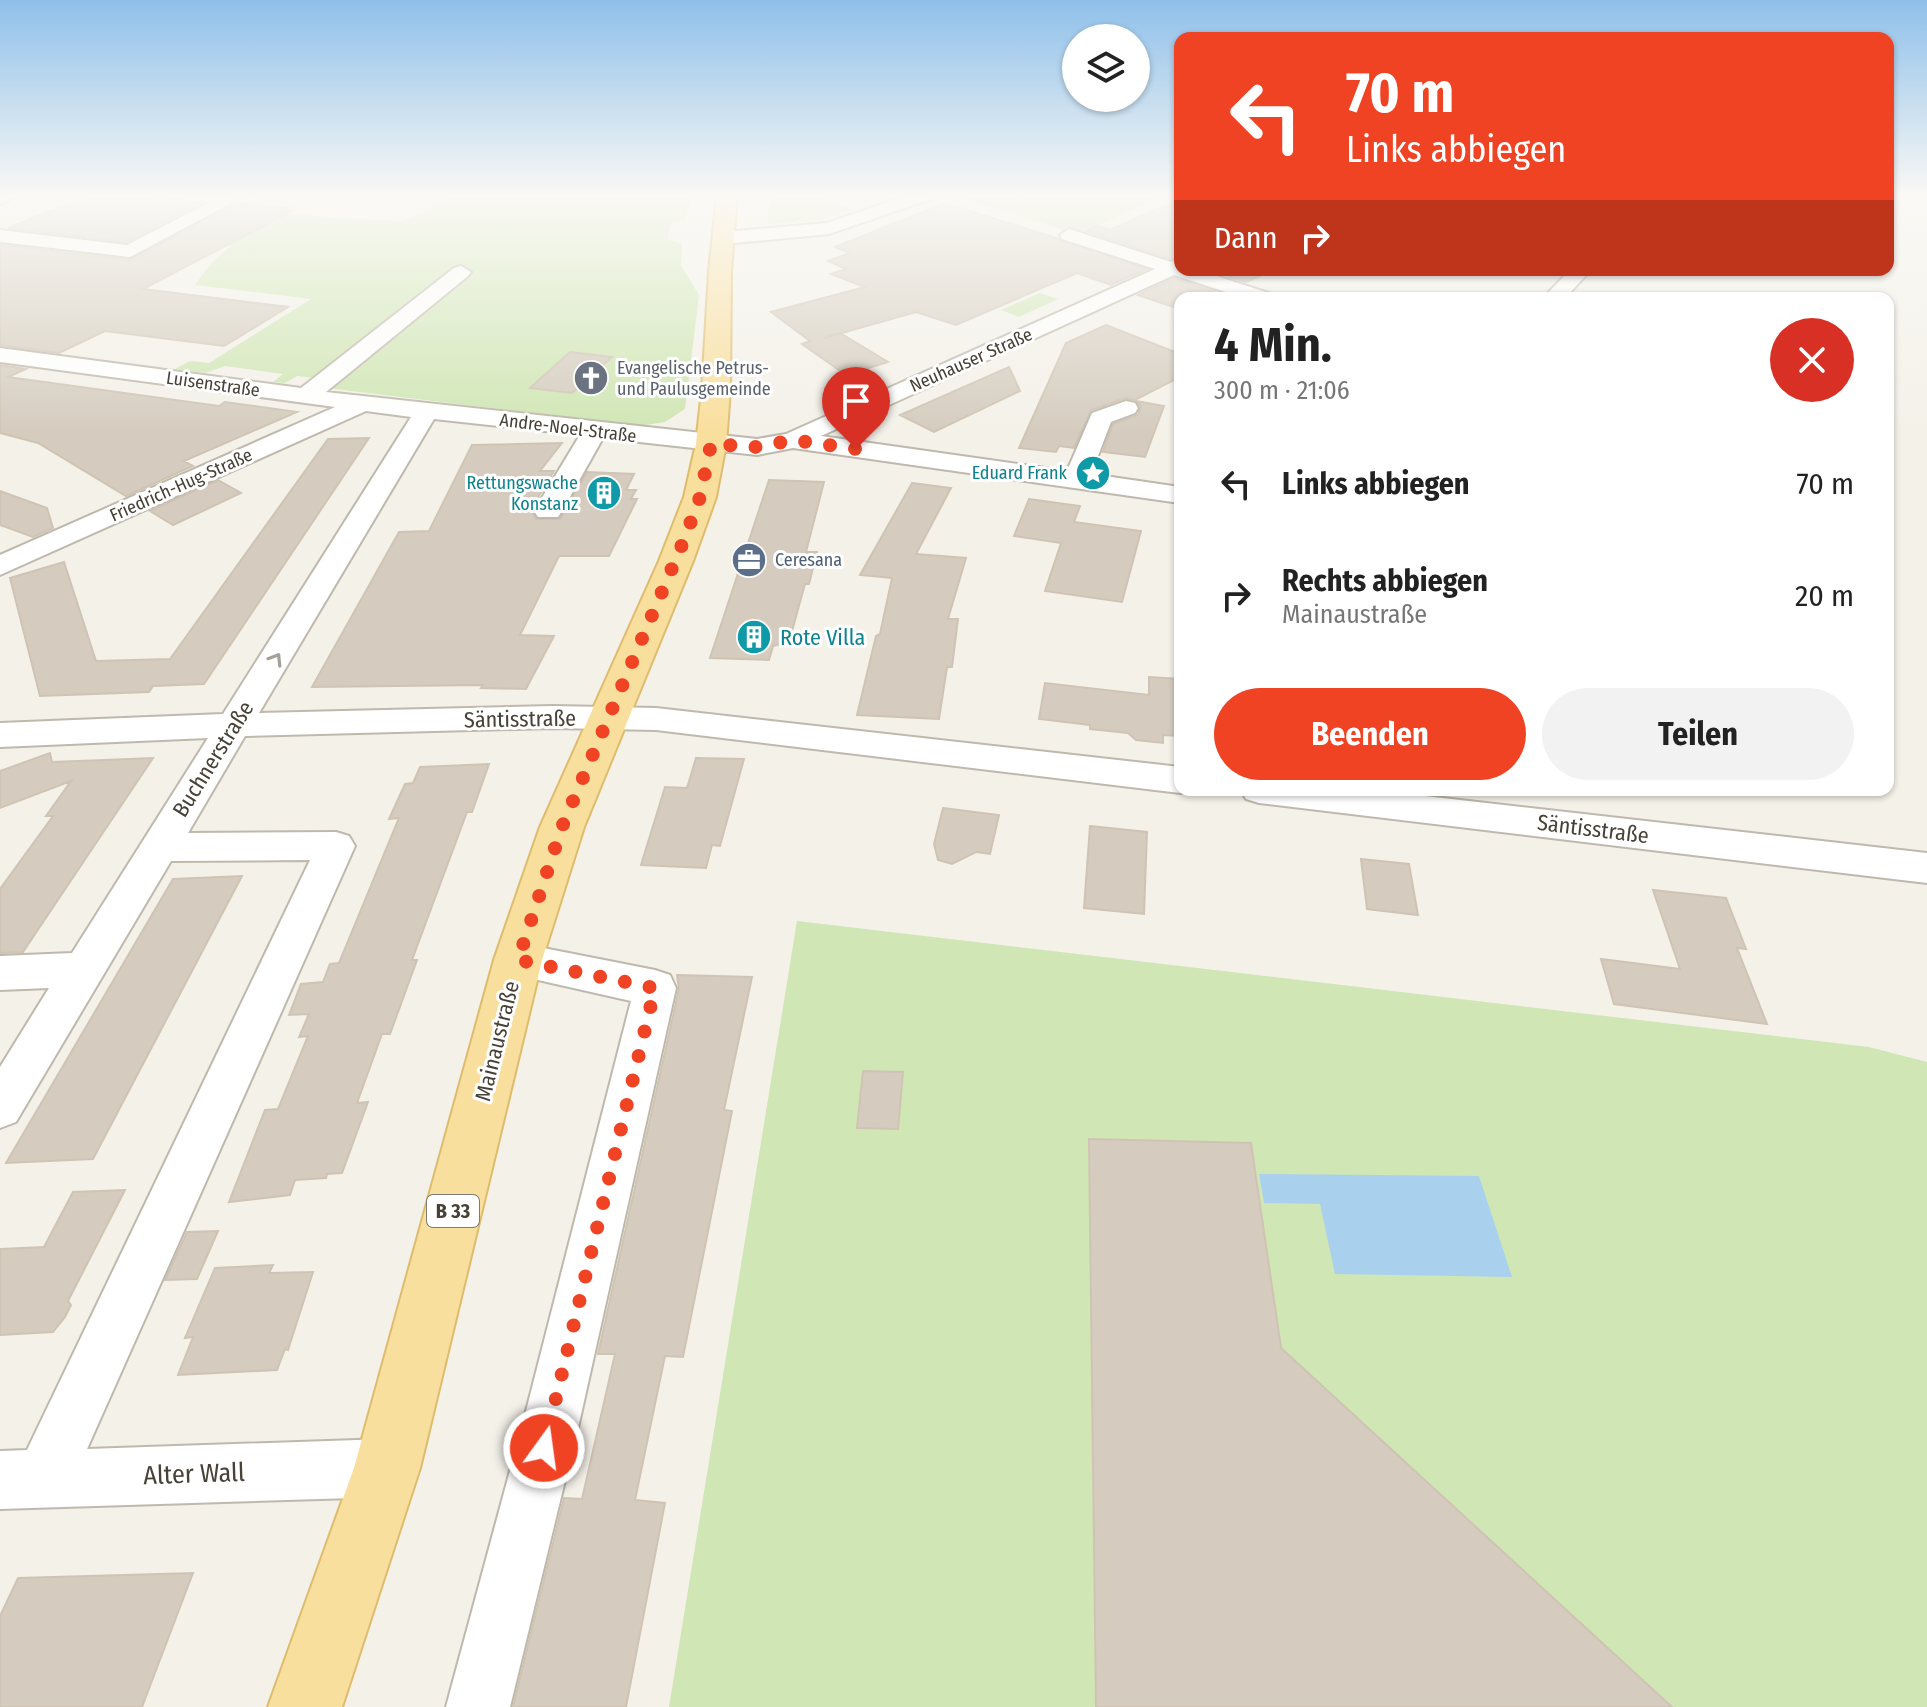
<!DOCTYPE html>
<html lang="de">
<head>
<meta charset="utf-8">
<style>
  :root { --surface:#fff; --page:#f2f2f2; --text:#222; --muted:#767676; --accent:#ef4324 }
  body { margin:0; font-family:"Fira Sans Condensed",sans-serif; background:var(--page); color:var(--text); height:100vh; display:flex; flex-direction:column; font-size:30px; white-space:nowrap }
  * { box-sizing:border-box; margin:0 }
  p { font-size:26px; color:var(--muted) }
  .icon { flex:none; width:44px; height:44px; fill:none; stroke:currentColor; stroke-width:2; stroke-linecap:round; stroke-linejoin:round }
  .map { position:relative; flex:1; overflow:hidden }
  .side { position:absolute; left:1174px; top:292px; width:720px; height:504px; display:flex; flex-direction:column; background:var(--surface); border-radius:16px; box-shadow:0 2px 6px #0004 }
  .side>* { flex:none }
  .hud { position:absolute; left:1174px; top:32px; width:720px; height:244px; border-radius:16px; box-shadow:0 2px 6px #0004; background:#ef4324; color:#fff; overflow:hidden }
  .fabs { position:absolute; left:1062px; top:24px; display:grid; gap:16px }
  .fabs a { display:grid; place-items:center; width:88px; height:88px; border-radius:50%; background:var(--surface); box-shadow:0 2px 6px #0004; font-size:40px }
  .pin { position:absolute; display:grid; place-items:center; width:68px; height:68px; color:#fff; margin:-82px -34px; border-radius:50% 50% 50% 0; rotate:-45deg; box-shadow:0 0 8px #0007 }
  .pin .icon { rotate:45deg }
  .me { position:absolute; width:88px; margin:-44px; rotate:14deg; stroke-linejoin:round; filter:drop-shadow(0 0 6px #0008) }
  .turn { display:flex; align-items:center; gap:28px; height:168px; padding:0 40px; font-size:36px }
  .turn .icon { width:104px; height:104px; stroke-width:2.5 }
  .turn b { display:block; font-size:56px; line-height:68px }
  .then { display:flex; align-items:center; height:76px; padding:0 40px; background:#0003; gap:16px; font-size:30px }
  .round { display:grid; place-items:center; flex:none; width:84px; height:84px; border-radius:42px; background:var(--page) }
  .headline { display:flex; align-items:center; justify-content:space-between; height:136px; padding:0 40px }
  h1 { font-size:48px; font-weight:700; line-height:60px }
  .cta { display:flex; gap:16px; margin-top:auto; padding:16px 40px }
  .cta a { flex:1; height:92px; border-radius:48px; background:var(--accent); color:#fff; font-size:32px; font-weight:700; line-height:92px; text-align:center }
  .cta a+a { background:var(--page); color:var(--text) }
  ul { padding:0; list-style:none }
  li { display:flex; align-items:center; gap:24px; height:112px; padding:0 40px }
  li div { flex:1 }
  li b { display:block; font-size:30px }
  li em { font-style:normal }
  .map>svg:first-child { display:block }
  .green { fill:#d0e6b4 }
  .water { fill:#a9d1ed }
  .building { fill:#d5ccbf; stroke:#cfc4b3; stroke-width:2 }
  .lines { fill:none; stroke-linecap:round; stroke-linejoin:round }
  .minor-casing { stroke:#bfb8ac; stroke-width:4 }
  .major-casing { stroke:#debc6d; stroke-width:4 }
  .minor { fill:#fff; fill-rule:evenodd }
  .major { fill:#f9df9d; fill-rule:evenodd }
  .oneway { stroke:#a3a09c }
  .route { stroke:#ef4324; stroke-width:14; stroke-dasharray:0 25.2 }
  .labels { text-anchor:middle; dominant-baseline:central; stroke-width:6; stroke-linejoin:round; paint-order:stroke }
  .far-street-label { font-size:18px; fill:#474138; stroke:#fff }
  .far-worship-label { font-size:18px; fill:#5b616d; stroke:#fff; text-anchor:start }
  .far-culture-label { font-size:18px; fill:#0d838f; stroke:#fff; text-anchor:end }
  .far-service-label { font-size:18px; fill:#4e5e75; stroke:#fff; text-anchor:start }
  .shield { fill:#fff; stroke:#7e7a74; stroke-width:2 }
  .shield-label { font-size:20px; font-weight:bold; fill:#474138 }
  .culture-label { font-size:22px; fill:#0d838f; stroke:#fff; text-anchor:start }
  .street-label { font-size:22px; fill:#474138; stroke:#fff }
  .near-street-label { font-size:26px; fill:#474138; stroke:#fff }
</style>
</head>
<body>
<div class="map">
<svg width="1927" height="1707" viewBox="0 0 1927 1707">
  <rect width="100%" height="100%" fill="#f4f1e9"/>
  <path class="green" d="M459 195H692L685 220 671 223 667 239 682 244 681 265 699 295 685 409 665 422 639 426 318 387 327 379 297 376 285 383 273 382 283 374 225 366 205 373 175 369 190 361 209 363 311 299 195 285 211 263 231 246 174 239 236 208 334 218 403 221Z
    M778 195H811L855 210 822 219 767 224 770 199Z
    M953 195H1166L1077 234Z
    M1040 293 1058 299 1019 317 1001 310Z
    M797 921 1869 1047 1927 1062V1707H669Z"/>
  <path class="water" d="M1259 1174 1479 1176 1512 1277 1335 1274 1320 1204 1264 1203Z"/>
  <path class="building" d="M90 195H152L199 204 126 242 8 228Z
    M1180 199V256L1171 259 1086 231 1097 226 1110 230Z
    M237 203 296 209 143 289 288 307 224 346 105 331 59 353 0 345V245L130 260Z
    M945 203 1059 239 1147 269 1111 285 1077 273 956 325 916 312 824 338 840 333 888 362 846 375 802 344 810 341 771 312 865 287 831 274 846 269 828 261 850 253 835 247Z
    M1208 270H1274L1246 282Z
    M1174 278 1221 294 1211 298H1180V309L1138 295Z
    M1106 325 1180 354V377L1135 400 1125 398 1091 410 1074 448 1059 446 1056 452 1019 448 1066 343Z
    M570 352 612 357 572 393 530 388Z
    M0 365 26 369 8 377 219 406 225 402 297 412 184 461 193 466 126 496 38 443 0 433Z
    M1009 367 1020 391 934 432 900 415Z
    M1136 401 1164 406 1145 457 1103 452 1113 424 1138 415 1141 406Z
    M369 438 204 684 153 686 149 692 40 696 10 578 64 562 96 661 170 659 328 439Z
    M562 443 540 471H554L531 509 536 519H560L587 472 634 474 626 490H636L631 499H637L609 556H559L520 635 554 636 526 689 481 688 483 685 312 687 399 532 429 531 472 445Z
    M218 480 241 493 173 525 150 511Z
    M769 480 824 482 806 552H817L809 584H805L789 642 773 646 769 660 710 658Z
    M912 483 951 488 916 554 966 558 948 619H958L952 667H947L939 719 857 715 876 636 880 634 892 578 860 575Z
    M0 491 47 508 53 528 33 537 0 525Z
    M1029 499 1080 506 1074 522 1141 531 1122 602 1045 591 1061 543 1014 536Z
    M1149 677 1180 679V736L1163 735V743L1136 740 1128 733 1090 729V725L1039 719 1045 683 1149 695Z
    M50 753 52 762 153 758 23 952 0 953V889L53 816H46L71 781 0 808V771Z
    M696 758 744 759 720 846 712 845 706 868 641 865 665 787 687 788Z
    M489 764 472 812H467L412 960H417L390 1034H382L357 1103 368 1102 342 1173 327 1174 326 1178 295 1180 290 1195 229 1202 265 1110 278 1109 308 1036 299 1037 309 1014 289 1015 301 984 323 982 330 964 339 963 399 818 389 819 405 784 413 783 420 767Z
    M943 808 999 815 990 854 976 852 952 864 938 860 934 844Z
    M1090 826 1147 832 1144 914 1084 908Z
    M1361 859 1409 864 1418 915 1367 909Z
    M242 876 93 1159 6 1163 173 879Z
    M1653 890 1726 898 1746 949 1737 948 1767 1024 1614 1004 1601 959 1680 969Z
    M677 975 752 977 724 1110 732 1111 683 1357 665 1356 635 1500 665 1503 626 1707H513L564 1498 582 1499 615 1354H598L679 989Z
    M863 1071 903 1072 898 1129 857 1128Z
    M1089 1139 1251 1143 1281 1348 1672 1707H1096Z
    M125 1190 68 1301 71 1305 65 1317 53 1332 0 1335V1249L44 1247 73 1192Z
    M218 1231 197 1279 165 1280 187 1232Z
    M273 1265 269 1273 313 1272 288 1350 285 1349 277 1370 178 1375 193 1337 185 1338 215 1268Z
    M193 1573 142 1707H0V1616L18 1578Z"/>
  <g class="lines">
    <g class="minor-casing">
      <path id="minor" d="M0 195H20L0 204Z
        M177 195H233L239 199 130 257 0 242V230L127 245 210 202 185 200Z
        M909 195H934L931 199 829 234 725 244 716 238 725 232 827 223Z
        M1069 229 1171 262 1180 259V270H1198L1272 294 1275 298H1244L1174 275 821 436 1067 471 1092 413 1126 401 1135 403 1138 408 1135 413 1111 422 1091 474 1180 487V503L793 448 757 455 603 438 562 511 558 517H538L534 511 580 435 434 419 259 713 553 706 656 708 1180 767V790H1189L1180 793 656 730 553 728 245 736 188 833 336 832 349 836 355 846 87 1449 387 1439 407 1448 416 1468 407 1488 387 1497 0 1509V1451L27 1450 310 860 171 861 16 1122 0 1128V1067L49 988 0 990V956L72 953 208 738 0 747V723L223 714 411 417 366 411 0 575V555L335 407 0 362V348L301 388 454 268 461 266 471 272 468 276 326 392 757 439 786 434 1155 269 1062 239 1060 235Z
        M1570 270H1591L1565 298H1543Z
        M1241 790H1372L1927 853V883L1259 803 1246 799Z
        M518 943 655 970 670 975 676 988 580 1419 510 1707H446L524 1419 631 1001 503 972 497 960 503 948Z"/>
    </g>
    <g class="major-casing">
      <path id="major" d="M717 195H737L731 271 730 390 726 444 716 497 693 561 584 827 542 960 420 1468 342 1707H268L354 1468 494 960 540 827 659 561 684 497 696 444 702 390 709 271Z"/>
    </g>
    <use href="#minor" class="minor"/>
    <use href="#major" class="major"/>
  </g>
  <defs><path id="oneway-chevron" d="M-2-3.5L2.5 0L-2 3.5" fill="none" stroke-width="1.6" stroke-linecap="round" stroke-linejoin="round" transform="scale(2)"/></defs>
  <use class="oneway" href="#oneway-chevron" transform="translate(276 659) rotate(-58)"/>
  <linearGradient id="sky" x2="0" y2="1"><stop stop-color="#8fc0ea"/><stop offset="0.45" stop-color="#faf9f5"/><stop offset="1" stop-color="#faf9f5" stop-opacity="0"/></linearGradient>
  <rect width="1927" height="434" fill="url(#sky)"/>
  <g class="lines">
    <path class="route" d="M544 1448 655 988 518 960 562 827 684 540 700 497 711 444 757 447 793 440 856 449"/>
  </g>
  <defs>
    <g id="church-disc" transform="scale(1.8)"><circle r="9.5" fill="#6b7280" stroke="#fff"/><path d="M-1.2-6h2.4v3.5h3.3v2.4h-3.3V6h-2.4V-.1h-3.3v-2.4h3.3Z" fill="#fff"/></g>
    <g id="sight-disc" transform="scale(1.8)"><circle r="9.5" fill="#0f9aa8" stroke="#fff"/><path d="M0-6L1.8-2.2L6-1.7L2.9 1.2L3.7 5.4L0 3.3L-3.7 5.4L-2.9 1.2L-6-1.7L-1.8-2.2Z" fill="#fff"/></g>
    <g id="building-disc" transform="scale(1.8)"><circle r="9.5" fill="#0f9aa8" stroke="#fff"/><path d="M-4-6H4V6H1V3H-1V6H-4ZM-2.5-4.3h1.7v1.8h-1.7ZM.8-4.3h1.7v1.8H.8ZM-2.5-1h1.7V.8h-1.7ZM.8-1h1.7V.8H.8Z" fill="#fff"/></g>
    <g id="office-disc" transform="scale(1.8)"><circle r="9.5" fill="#5c6f8a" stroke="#fff"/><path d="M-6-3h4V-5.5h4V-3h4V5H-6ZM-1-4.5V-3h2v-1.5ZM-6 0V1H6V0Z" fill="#fff"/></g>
  </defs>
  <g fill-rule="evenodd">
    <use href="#church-disc" x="591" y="378"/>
    <use href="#sight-disc" x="1093" y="473"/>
    <use href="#building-disc" x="604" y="493"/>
    <use href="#office-disc" x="749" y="560"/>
    <use href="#building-disc" x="754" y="637"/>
  </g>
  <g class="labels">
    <g class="far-street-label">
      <text transform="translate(971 360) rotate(-24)">Neuhauser Straße</text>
      <text transform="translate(213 384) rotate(8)">Luisenstraße</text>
      <text transform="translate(568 428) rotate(7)">Andre-Noel-Straße</text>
      <text transform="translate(181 485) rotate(-24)">Friedrich-Hug-Straße</text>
    </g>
    <g class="far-worship-label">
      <text x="617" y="368">Evangelische Petrus-<tspan x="617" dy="21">und Paulusgemeinde</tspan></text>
    </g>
    <g class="far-culture-label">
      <text x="1067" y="473">Eduard Frank</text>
      <text x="578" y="483">Rettungswache<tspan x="578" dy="21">Konstanz</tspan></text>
    </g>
    <g class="far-service-label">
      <text x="775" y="560">Ceresana</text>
    </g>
    <rect class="shield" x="427" y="1195" width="52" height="32" rx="6"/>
    <g class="shield-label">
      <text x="453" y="1211">B 33</text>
    </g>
    <g class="culture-label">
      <text x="780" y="637">Rote Villa</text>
    </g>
    <g class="street-label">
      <text transform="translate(520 719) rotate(-1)">Säntisstraße</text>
      <text transform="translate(213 759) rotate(-58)">Buchnerstraße</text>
      <text transform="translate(1593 829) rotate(7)">Säntisstraße</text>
      <text transform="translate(497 1041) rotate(-76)">Mainaustraße</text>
    </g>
    <g class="near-street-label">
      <text transform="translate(194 1474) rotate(-2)">Alter Wall</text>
    </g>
  </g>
</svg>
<div class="fabs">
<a><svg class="icon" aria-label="layers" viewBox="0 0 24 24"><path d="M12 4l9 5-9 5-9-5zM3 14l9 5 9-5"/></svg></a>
</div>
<div class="pin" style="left:856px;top:449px;background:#d93025"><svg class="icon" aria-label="arrive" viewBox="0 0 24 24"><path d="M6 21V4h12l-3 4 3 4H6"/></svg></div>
<svg class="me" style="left:544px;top:1448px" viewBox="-20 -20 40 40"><circle r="17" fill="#ef4324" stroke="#fff" stroke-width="3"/><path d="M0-11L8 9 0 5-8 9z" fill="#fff"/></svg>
<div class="hud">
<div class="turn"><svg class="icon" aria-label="left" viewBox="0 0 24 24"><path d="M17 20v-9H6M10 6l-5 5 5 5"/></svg><div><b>70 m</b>Links abbiegen</div></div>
<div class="then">Dann<svg class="icon" aria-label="right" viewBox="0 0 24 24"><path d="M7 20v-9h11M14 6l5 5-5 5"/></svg></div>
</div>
<section class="side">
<div class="headline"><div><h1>4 Min.</h1><p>300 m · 21:06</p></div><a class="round" style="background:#d93025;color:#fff"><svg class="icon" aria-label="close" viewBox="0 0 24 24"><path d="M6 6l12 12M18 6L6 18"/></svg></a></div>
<ul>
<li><svg class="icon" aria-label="left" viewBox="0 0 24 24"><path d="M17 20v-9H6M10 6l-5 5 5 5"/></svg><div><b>Links abbiegen</b></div><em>70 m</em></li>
<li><svg class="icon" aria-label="right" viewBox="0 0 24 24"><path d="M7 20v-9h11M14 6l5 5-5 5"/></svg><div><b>Rechts abbiegen</b><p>Mainaustraße</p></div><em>20 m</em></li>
</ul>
<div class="cta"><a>Beenden</a><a>Teilen</a></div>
</section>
</div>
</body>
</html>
